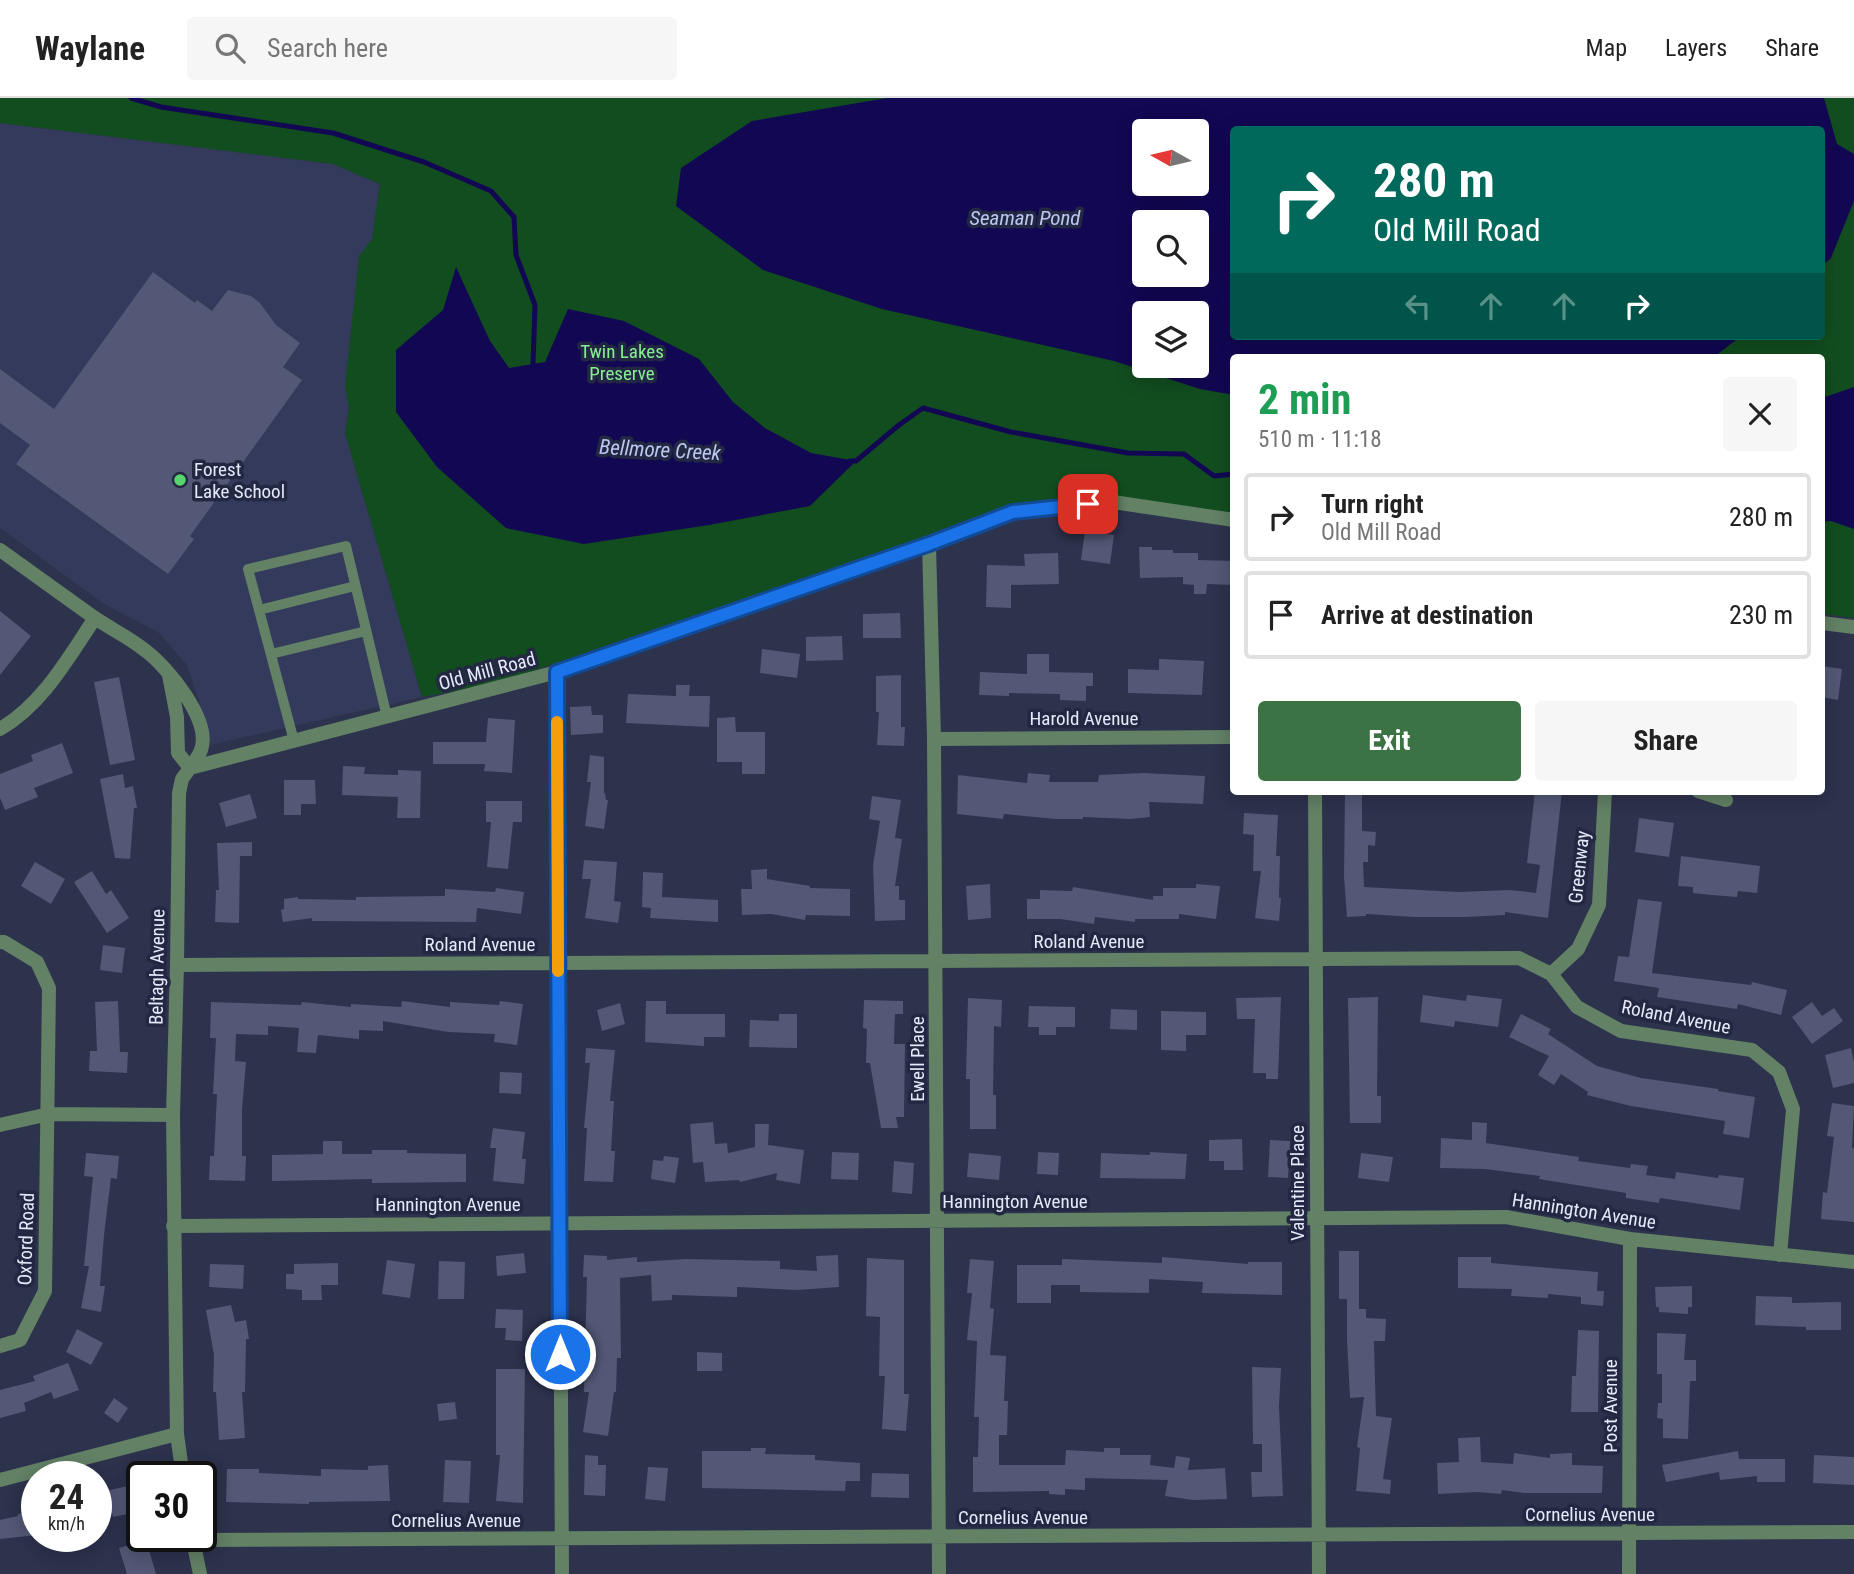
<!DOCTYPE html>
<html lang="en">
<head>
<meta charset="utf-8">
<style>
  :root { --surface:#fff; --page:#f6f6f6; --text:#222; --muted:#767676; --line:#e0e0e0; --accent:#3b7345 }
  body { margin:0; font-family:"Roboto Condensed",sans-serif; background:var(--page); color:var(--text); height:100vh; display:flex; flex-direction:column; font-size:26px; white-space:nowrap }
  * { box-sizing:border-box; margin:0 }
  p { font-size:23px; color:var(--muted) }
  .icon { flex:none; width:38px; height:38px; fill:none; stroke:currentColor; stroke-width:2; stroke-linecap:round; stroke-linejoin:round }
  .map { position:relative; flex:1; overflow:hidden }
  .drawer { position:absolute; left:1230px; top:256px; width:595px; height:441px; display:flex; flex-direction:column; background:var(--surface); border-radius:7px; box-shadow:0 4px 18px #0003 }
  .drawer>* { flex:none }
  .banner { position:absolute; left:1230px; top:28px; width:595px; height:214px; border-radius:7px; box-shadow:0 4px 18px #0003; background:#00695c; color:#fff; overflow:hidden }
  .needle { width:46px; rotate:278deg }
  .buttons { position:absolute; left:1132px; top:21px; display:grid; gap:14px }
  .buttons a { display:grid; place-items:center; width:77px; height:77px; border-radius:7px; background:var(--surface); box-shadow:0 4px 18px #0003; font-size:35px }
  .speed { position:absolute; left:21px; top:1363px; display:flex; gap:14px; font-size:35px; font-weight:700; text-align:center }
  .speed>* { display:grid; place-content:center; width:91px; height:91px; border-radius:50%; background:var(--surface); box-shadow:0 4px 18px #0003; line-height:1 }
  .speed small { font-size:18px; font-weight:400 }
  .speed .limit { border:4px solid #111; border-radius:10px; background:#fff; color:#111 }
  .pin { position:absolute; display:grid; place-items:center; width:60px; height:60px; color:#fff; margin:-30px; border-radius:14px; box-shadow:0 4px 10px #0006 }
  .me { position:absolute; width:77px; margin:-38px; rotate:0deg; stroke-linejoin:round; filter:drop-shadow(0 0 5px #0008) }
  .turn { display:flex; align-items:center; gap:24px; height:147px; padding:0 28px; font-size:32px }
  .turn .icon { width:91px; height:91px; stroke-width:2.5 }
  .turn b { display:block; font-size:49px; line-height:60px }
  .lanes { display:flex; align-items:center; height:66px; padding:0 28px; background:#0003; justify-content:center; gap:35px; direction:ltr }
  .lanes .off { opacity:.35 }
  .round { display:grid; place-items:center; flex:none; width:74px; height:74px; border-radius:7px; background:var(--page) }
  .summary { display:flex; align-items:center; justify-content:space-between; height:119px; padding:0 28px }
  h1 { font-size:42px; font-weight:700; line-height:52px; color:#1e9e55 }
  .action { display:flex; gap:14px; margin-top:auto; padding:14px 28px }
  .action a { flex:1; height:80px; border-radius:7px; background:var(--accent); color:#fff; font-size:28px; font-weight:700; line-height:80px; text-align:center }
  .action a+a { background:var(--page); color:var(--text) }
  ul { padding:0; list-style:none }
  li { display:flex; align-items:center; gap:21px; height:88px; margin:0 14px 10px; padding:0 14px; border:4px solid var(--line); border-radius:7px }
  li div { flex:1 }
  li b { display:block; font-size:26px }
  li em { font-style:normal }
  header { display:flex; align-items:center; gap:42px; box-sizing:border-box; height:98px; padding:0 35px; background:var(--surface); border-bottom:2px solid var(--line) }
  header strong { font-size:33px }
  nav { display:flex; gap:38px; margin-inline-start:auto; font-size:24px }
  .search { width:490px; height:63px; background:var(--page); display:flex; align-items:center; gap:18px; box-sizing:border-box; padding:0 24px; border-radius:7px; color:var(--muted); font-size:26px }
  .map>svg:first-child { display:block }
  .built { fill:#343a5b }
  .green { fill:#124d1f; fill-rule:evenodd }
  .water { fill:#120753; fill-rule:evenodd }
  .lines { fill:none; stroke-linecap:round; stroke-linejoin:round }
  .stream { stroke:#120753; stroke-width:5 }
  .building { fill:#525875 }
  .service { stroke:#628165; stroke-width:10 }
  .minor { stroke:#628165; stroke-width:14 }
  .tertiary { stroke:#628165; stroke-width:14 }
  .route-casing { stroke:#114b97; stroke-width:18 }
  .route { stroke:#1a73e8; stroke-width:12 }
  .slow { stroke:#f59e0b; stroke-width:12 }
  .poi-dot { fill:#59d56f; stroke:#232842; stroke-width:2.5 }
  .labels { text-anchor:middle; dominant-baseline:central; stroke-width:7; stroke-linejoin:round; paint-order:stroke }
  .park-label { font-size:19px; fill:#88ee95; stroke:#232842 }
  .poi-label { font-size:19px; fill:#e5e9fa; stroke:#232842; text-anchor:start }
  .street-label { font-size:19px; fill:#e5e9fa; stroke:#232842 }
  .water-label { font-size:21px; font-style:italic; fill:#bec7f2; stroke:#232842 }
</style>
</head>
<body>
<header>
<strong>Waylane</strong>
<div class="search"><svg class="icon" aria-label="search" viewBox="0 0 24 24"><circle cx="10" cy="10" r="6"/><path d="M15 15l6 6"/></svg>Search here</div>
<nav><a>Map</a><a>Layers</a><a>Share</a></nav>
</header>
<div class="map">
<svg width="1854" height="1476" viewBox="0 0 1854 1476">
  <rect width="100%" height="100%" fill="#2d324d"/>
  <path class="built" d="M0 25 333 66 380 86 345 335 422 599 210 647 203 615 187 567 158 534 104 506 0 430Z"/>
  <path class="green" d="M0 0H1854V520L1822 516V259H1234V415L1105 398 1037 404 937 435 497 585 422 599 345 335 349 311 345 288 359 158 372 141 380 86 333 66 0 25ZM1234 32H1822V238H1234ZM1144 33H1197V86H1144ZM1144 124H1197V177H1144ZM1144 215H1197V268H1144Z"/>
  <path class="water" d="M887 0H1824L1837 46 1854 56V103L1831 160 1822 168V32H1234V238H1741L1714 259H1234V297L1200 291 1114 263 882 211 763 172 676 108 681 70 752 23ZM1144 33H1197V86H1144ZM1144 124H1197V177H1144ZM1144 215H1197V268H1144Z
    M456 169 490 243 509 270 545 264 568 211 624 223 699 261 733 304 765 330 811 355 856 363 810 408 709 427 584 446 506 430 437 369 396 314V252L443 212Z
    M1854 289V431L1831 423 1822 424V300Z"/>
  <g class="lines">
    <path class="stream" d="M131 0 161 9 333 35 424 64 491 93 514 119 516 157 535 207 533 266 535 270
      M850 363H856L899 327 923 310 1011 334 1128 355 1184 356 1214 378 1234 376"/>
  </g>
  <path class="building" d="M153 174 195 205 197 202 212 213 228 192 251 198 260 205 276 227 300 245 283 269 302 282 190 438 194 441 168 476 16 366 30 347 0 325V271L54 311Z
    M1085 433 1114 437 1110 466 1081 462Z
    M1139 449H1152V452H1173V455H1198V462L1234 463V487L1207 486 1206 496H1194V487L1183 486V479L1140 480Z
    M1058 455 1059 486 1011 487V510L986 509 987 467 1025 468 1024 456Z
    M0 513 31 538 0 577Z
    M900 515 901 540H863V516Z
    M842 538 843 562 806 563V539Z
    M762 551 800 556 797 580 760 575Z
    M1027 556H1049V574L1093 575V588H1086V603L1060 602V596L1009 595V598L979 597 980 574 1027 576Z
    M1159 561 1204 563 1202 597 1128 595V571L1159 572Z
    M1822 568 1842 571 1838 602 1822 599Z
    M901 577V629H905L904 648 877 647 879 614H876V578Z
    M119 579 135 662 110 667 94 584Z
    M676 587H690L689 598H710L709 629 626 625 628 596 676 598Z
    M591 608 592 617H603V635L571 637 570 609Z
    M735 619 736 634H765V676H742V664H717V620Z
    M488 620 515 622 512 675 484 673 485 666H433V644H486Z
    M62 645 73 675 34 690 38 699 5 712 0 700V676L33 663 31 657Z
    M590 657 604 659V695H605L606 702H608L604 731 585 728 591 684H587Z
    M343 668 365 669 364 676 398 677V672L421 673 420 720H397L398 699 342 697Z
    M1028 675 1050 677 1049 684H1098L1099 677 1143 675 1205 678 1203 706 1149 704 1150 719 1130 721 1083 719V721H1056L1004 716 1003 721 957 716 958 677 1027 685Z
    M123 676 125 690 133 688 137 710H134L130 761 115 760 100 681Z
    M284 682H315L316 706H301V717H284Z
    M1345 693H1362V733L1376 734 1375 748 1368 747V764H1363L1364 789 1458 794 1510 792 1536 795 1540 767 1527 765 1535 693H1562L1548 820 1505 814V817L1466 819H1415L1366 816V818L1347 819 1344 779Z
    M250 696 257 720 226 729 219 705Z
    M872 698 901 702 895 740 902 741 895 788H899V802H905V822L875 823 873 767 880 723 869 721Z
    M486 703H522V724H513L508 771 487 769 491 724H486Z
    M1244 715 1278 717 1276 758H1280L1279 800H1281L1279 823 1255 820 1261 773H1253L1254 737 1243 736Z
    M1639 720 1674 725 1669 759 1635 754Z
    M252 744V758H240L239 825 215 824 216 792H219L217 745Z
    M1681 758 1760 768 1757 795 1738 793 1737 799 1712 797 1693 795V789L1678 788Z
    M584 762 617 764 614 803 621 804 618 825 585 820 591 781H582Z
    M35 764 65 781 51 806 21 788Z
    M767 771V781L810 788V790L850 791V818L806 817 805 822 771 816 742 817 741 791H752L751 772Z
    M92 773 106 796 111 792 129 820 107 835 74 784Z
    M643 774 663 775 662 799 718 802V824L650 820 651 810 642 809Z
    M990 786 991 820 968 822 966 788Z
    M1196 786 1220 788 1216 821 1179 816V821H1135V824L1095 819 1094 826 1060 821H1027V801H1040V792L1072 793 1073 789 1153 802V798H1163V790H1196Z
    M496 790 524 794 521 816 477 810 476 824 312 823V820L283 824 281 812 284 811V801L298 799V801L356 802V799L445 798V791L495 794Z
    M1638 801 1662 804 1652 875 1751 887 1752 884 1787 892 1781 917 1738 906 1737 911 1657 899 1659 890 1614 883 1618 858 1629 859Z
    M103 847 125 850 122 875 100 872Z
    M1423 897 1466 903 1467 897 1502 901 1498 929 1455 923 1454 929 1420 924Z
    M1281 899 1278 981H1266V975H1253L1255 921H1237L1236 900Z
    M1378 899 1377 998H1381V1025H1350L1348 900Z
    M968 900 1002 902 1001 929 994 928 993 997H996V1031H970V981H966Z
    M864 902 903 903V916H895L894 946H905L904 1019H896L898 1030H881L870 965H866L867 931 863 930Z
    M118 903 120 954H128L127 975 89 973 90 953H97L95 904Z
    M402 903 450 909V904L499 907 500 903 523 906 517 947 494 944 495 936 448 934 383 923V933L359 932V941L318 937 316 955 297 954 299 930 268 928V937L236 936 235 963 246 964 242 1012V1058H246L245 1083 209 1082 210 1058H214L217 996H213L216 940H210L211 904 301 907 302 904 351 909V906L401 909Z
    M646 903H666V916H725V939H704V948L645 944Z
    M1812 904 1822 918 1834 910 1843 923 1812 946 1792 919Z
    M620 905 625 926 602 933 597 912Z
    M1029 908 1075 909V929H1056V937H1039V929H1028Z
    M1111 911 1137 912V932L1110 931Z
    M1161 913 1206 914V937H1186V953L1161 952Z
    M779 916H797V950L749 949 750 922 779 923Z
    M1521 916 1551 931 1548 936 1597 968 1641 980 1718 991V993L1755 999 1749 1040 1723 1036 1725 1023 1631 1008 1587 997 1588 994 1561 976 1554 987 1538 977 1549 958 1509 939Z
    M586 950 615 952 610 1003H614L611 1053H615L613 1084 584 1083 587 1030H584L590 965H585Z
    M1851 950 1854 964V985L1833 990 1825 957Z
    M500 974 522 975 521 996 499 995Z
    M1832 1005 1854 1008 1852 1050H1854V1124L1821 1121 1823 1094 1827 1095 1834 1039 1827 1038Z
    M713 1024 715 1046 727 1045 728 1055 755 1049V1026H769L768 1047 804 1052 800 1086 776 1082 777 1075 740 1084 739 1082 705 1084 703 1064 693 1065 690 1026Z
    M1472 1024 1487 1025 1486 1045 1579 1059 1578 1063 1630 1070 1631 1066 1648 1068 1646 1077 1675 1081 1676 1074 1718 1080 1719 1077 1744 1080 1740 1112 1660 1100 1659 1105 1626 1100V1095L1539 1081 1540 1078 1485 1071 1440 1070 1441 1040 1472 1042Z
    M493 1030 525 1034 522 1061H526L524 1086 493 1083 496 1050H490Z
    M1242 1041 1243 1072H1224V1063H1209V1042Z
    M1270 1042 1290 1043 1288 1080 1268 1079Z
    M323 1043H342V1056H372V1052H407V1055L466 1056V1084L372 1085V1081L272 1083V1057L323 1056Z
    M832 1054 859 1055 858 1082 831 1081Z
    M1038 1054 1059 1055 1058 1077 1037 1076Z
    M1150 1054 1187 1056 1185 1081 1100 1080 1101 1055 1150 1057Z
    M86 1055 119 1058 117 1081 111 1080 104 1137 100 1188H105L101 1214 81 1210 89 1168H84L93 1079 84 1078Z
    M969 1055 1001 1058 999 1082 967 1079Z
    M1361 1055 1393 1059 1389 1084 1358 1080Z
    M664 1058 679 1060 675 1085 651 1081 653 1062 663 1063Z
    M894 1063 914 1065 912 1096 892 1094Z
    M1339 1153H1359V1211H1366V1220L1386 1221 1385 1243H1374L1376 1318 1392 1320 1383 1381 1391 1382 1390 1396 1356 1393 1360 1350 1357 1349 1364 1299 1350 1300 1347 1242V1201H1339Z
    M524 1155 526 1175 497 1178 496 1158Z
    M584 1157 607 1158V1162L637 1159V1164L687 1161 780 1163V1171L817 1173 816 1158 838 1157 839 1189 797 1192 737 1189V1199L672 1197V1202L652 1203 651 1177 620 1180 621 1260H617L616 1294H614L608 1338 583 1334 589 1294H584L587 1179H583Z
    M1162 1159 1248 1166V1164H1282V1197L1202 1195 1203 1184 1149 1181V1195L1080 1194V1187H1051V1205H1017V1167H1062V1161L1162 1165Z
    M1458 1159H1491V1165L1598 1174 1597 1193H1604L1603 1208 1581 1206V1199L1548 1196V1200L1511 1198 1512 1191 1458 1190Z
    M867 1160 904 1162V1296H909L906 1333 882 1331 885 1278H879L880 1219 866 1218Z
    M970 1161 994 1163 990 1210 994 1211 990 1257 1006 1258 1004 1303H1008L1007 1337H999V1367H1065L1066 1352 1104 1354V1350H1120V1357H1151L1150 1367 1174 1370 1176 1358 1190 1360 1188 1372 1225 1370 1227 1401 1193 1402 1165 1398 1168 1382 1085 1380V1392L1065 1391V1397L1049 1396V1393L973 1394V1359H978L979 1319H974L977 1243 967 1242 972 1195H967Z
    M387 1162 415 1166 410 1200 382 1196Z
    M439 1163 465 1164 464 1201H438Z
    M338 1165V1187H321L322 1202H302V1192L286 1191V1176H294V1166Z
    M210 1166 244 1167 243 1191 209 1189Z
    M1692 1188V1209H1688V1216L1659 1214V1209H1656L1655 1189Z
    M1756 1198 1792 1199V1205L1841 1204V1232H1806V1229L1755 1227Z
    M231 1207 235 1224 246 1222 249 1241H246L245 1294H242L245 1340 219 1342 216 1294H213L214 1257 206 1212Z
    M496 1211 523 1212 522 1243 505 1242 506 1230H495Z
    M77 1231 103 1245 91 1267 66 1254Z
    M1578 1232 1599 1233 1598 1314H1571L1572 1278H1576Z
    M1657 1235 1686 1236 1684 1262H1696V1283H1690L1688 1341 1663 1340V1321L1657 1320 1658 1305H1662V1276H1657Z
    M697 1254 722 1255V1273H697Z
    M68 1265 79 1292 54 1301 51 1294 24 1305 26 1313 0 1320V1292L35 1283 33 1278Z
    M1252 1269 1281 1270 1279 1308 1283 1398 1252 1399 1251 1374H1262V1346H1253Z
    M496 1271H525L523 1405 496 1403 500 1357H496Z
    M114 1300 128 1310 118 1325 104 1315Z
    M455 1304 457 1321 439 1323 437 1306Z
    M1480 1339 1481 1364 1513 1366 1514 1355 1550 1360V1356L1572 1355V1367L1603 1368 1602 1395H1524L1502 1392 1501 1396 1478 1394 1438 1396 1437 1365 1459 1364 1458 1340Z
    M751 1350H766L765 1356 815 1357V1362L860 1365V1383H846L845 1393 702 1390V1353H751Z
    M1738 1353 1739 1361H1785V1384H1757V1378L1720 1382 1719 1374 1666 1384 1662 1367Z
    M585 1357 598 1358V1367H606L605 1398 584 1397Z
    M1814 1357 1854 1359V1387L1813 1385Z
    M445 1362 471 1363 469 1405 443 1404Z
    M388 1367 390 1403 309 1404V1406L226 1404 227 1371H259V1375L321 1378V1371L368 1372V1368Z
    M648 1369 668 1370 665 1403 645 1401Z
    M872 1375 909 1376V1400L871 1399Z
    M142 1385V1413L113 1419 112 1415 96 1419V1395Z
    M37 1413V1437L0 1441V1422L18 1418V1416Z
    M146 1442 156 1476H127L119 1450Z"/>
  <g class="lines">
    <path class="service" d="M259 512 355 488
      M271 556 366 533
      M294 643 248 471 346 448 387 619"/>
    <path class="minor" d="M929 446 934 641 939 1476
      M0 452C31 474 61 496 92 518 109 530 129 539 146 553 167 569 212 622 201 652 199 658 194 664 190 670L178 655 177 619 169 577
      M557 574 562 1476
      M0 631C43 606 68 560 95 520
      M934 641 1234 639
      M1315 693 1319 1476
      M1698 693 1726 702
      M0 844H4L37 864 49 890 45 1193 20 1242 0 1248
      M177 867 1519 860 1551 876 1577 909 1621 933 1752 952 1779 974 1793 1011 1780 1157
      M1551 876 1578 851 1599 807 1605 693
      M0 1027 49 1016 173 1017
      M173 1128 1506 1119 1630 1141 1854 1164
      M0 1382 177 1336
      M193 1442 1854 1434
      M1629 1476 1630 1141"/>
    <path class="tertiary" d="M1822 525 1854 529
      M183 1379 177 1336 173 1017 177 867 179 695 182 681 190 670 557 574 929 446 1013 414 1113 404 1234 422
      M192 1438 200 1476"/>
  </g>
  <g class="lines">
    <g class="route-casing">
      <path id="route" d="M560 1256 557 574 929 446 1013 414 1088 406"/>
    </g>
    <use href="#route" class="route"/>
    <path class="slow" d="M557 624 558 873"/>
  </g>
  <circle class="poi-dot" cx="180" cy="382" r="7"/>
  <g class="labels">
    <g class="park-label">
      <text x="622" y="253">Twin Lakes<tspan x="622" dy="22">Preserve</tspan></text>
    </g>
    <g class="poi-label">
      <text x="194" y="371">Forest<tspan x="194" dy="22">Lake School</tspan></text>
    </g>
    <g class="street-label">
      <text transform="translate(487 573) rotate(-15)">Old Mill Road</text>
      <text x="1084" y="620">Harold Avenue</text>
      <text transform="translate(1579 769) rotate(-84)">Greenway</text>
      <text x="1089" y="843">Roland Avenue</text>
      <text x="480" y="846">Roland Avenue</text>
      <text transform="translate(157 869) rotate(-89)">Beltagh Avenue</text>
      <text transform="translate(1676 919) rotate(11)">Roland Avenue</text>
      <text transform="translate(917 961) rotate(-90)">Ewell Place</text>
      <text transform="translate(1297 1085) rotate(-90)">Valentine Place</text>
      <text x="1015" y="1103">Hannington Avenue</text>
      <text x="448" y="1106">Hannington Avenue</text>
      <text transform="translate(1584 1113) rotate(9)">Hannington Avenue</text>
      <text transform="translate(26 1141) rotate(-88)">Oxford Road</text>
      <text transform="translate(1610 1308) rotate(-90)">Post Avenue</text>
      <text x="1590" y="1416">Cornelius Avenue</text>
      <text x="1023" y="1419">Cornelius Avenue</text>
      <text x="456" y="1422">Cornelius Avenue</text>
    </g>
    <g class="water-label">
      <text x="1025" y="120">Seaman Pond</text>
      <text transform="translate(660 352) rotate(3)">Bellmore Creek</text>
    </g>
  </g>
</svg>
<div class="buttons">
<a><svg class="needle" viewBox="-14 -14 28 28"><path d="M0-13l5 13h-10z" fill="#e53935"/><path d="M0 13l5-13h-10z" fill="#767676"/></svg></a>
<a><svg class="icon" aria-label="search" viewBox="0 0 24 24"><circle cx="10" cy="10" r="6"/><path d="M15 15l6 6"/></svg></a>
<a><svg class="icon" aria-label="layers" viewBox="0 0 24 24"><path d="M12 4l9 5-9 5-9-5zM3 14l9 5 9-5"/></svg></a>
</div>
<div class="speed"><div>24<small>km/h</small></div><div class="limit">30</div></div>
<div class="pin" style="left:1088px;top:406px;background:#d93025"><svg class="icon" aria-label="arrive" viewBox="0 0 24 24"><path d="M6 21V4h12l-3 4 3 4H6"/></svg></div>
<svg class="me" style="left:560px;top:1256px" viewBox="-20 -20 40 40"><circle r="17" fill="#1a73e8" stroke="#fff" stroke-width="3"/><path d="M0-11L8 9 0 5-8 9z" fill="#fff"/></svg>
<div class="banner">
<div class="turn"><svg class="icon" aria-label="right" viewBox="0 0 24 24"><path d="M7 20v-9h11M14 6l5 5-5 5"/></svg><div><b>280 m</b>Old Mill Road</div></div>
<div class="lanes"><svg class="icon off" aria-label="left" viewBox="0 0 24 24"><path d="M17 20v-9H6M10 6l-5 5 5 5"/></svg><svg class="icon off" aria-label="ahead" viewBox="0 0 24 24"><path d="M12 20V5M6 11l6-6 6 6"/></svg><svg class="icon off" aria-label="ahead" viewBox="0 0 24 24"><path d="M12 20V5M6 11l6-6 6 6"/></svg><svg class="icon" aria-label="right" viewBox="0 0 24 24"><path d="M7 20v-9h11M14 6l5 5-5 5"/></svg></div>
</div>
<section class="drawer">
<div class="summary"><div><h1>2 min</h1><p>510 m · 11:18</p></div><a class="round"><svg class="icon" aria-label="close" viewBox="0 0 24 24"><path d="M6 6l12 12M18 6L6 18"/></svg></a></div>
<ul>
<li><svg class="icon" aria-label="right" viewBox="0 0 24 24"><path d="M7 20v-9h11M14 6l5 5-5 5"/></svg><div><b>Turn right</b><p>Old Mill Road</p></div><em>280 m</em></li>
<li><svg class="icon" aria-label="arrive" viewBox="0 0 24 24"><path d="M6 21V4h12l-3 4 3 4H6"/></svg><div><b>Arrive at destination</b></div><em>230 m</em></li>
</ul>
<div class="action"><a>Exit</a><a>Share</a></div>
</section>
</div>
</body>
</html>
